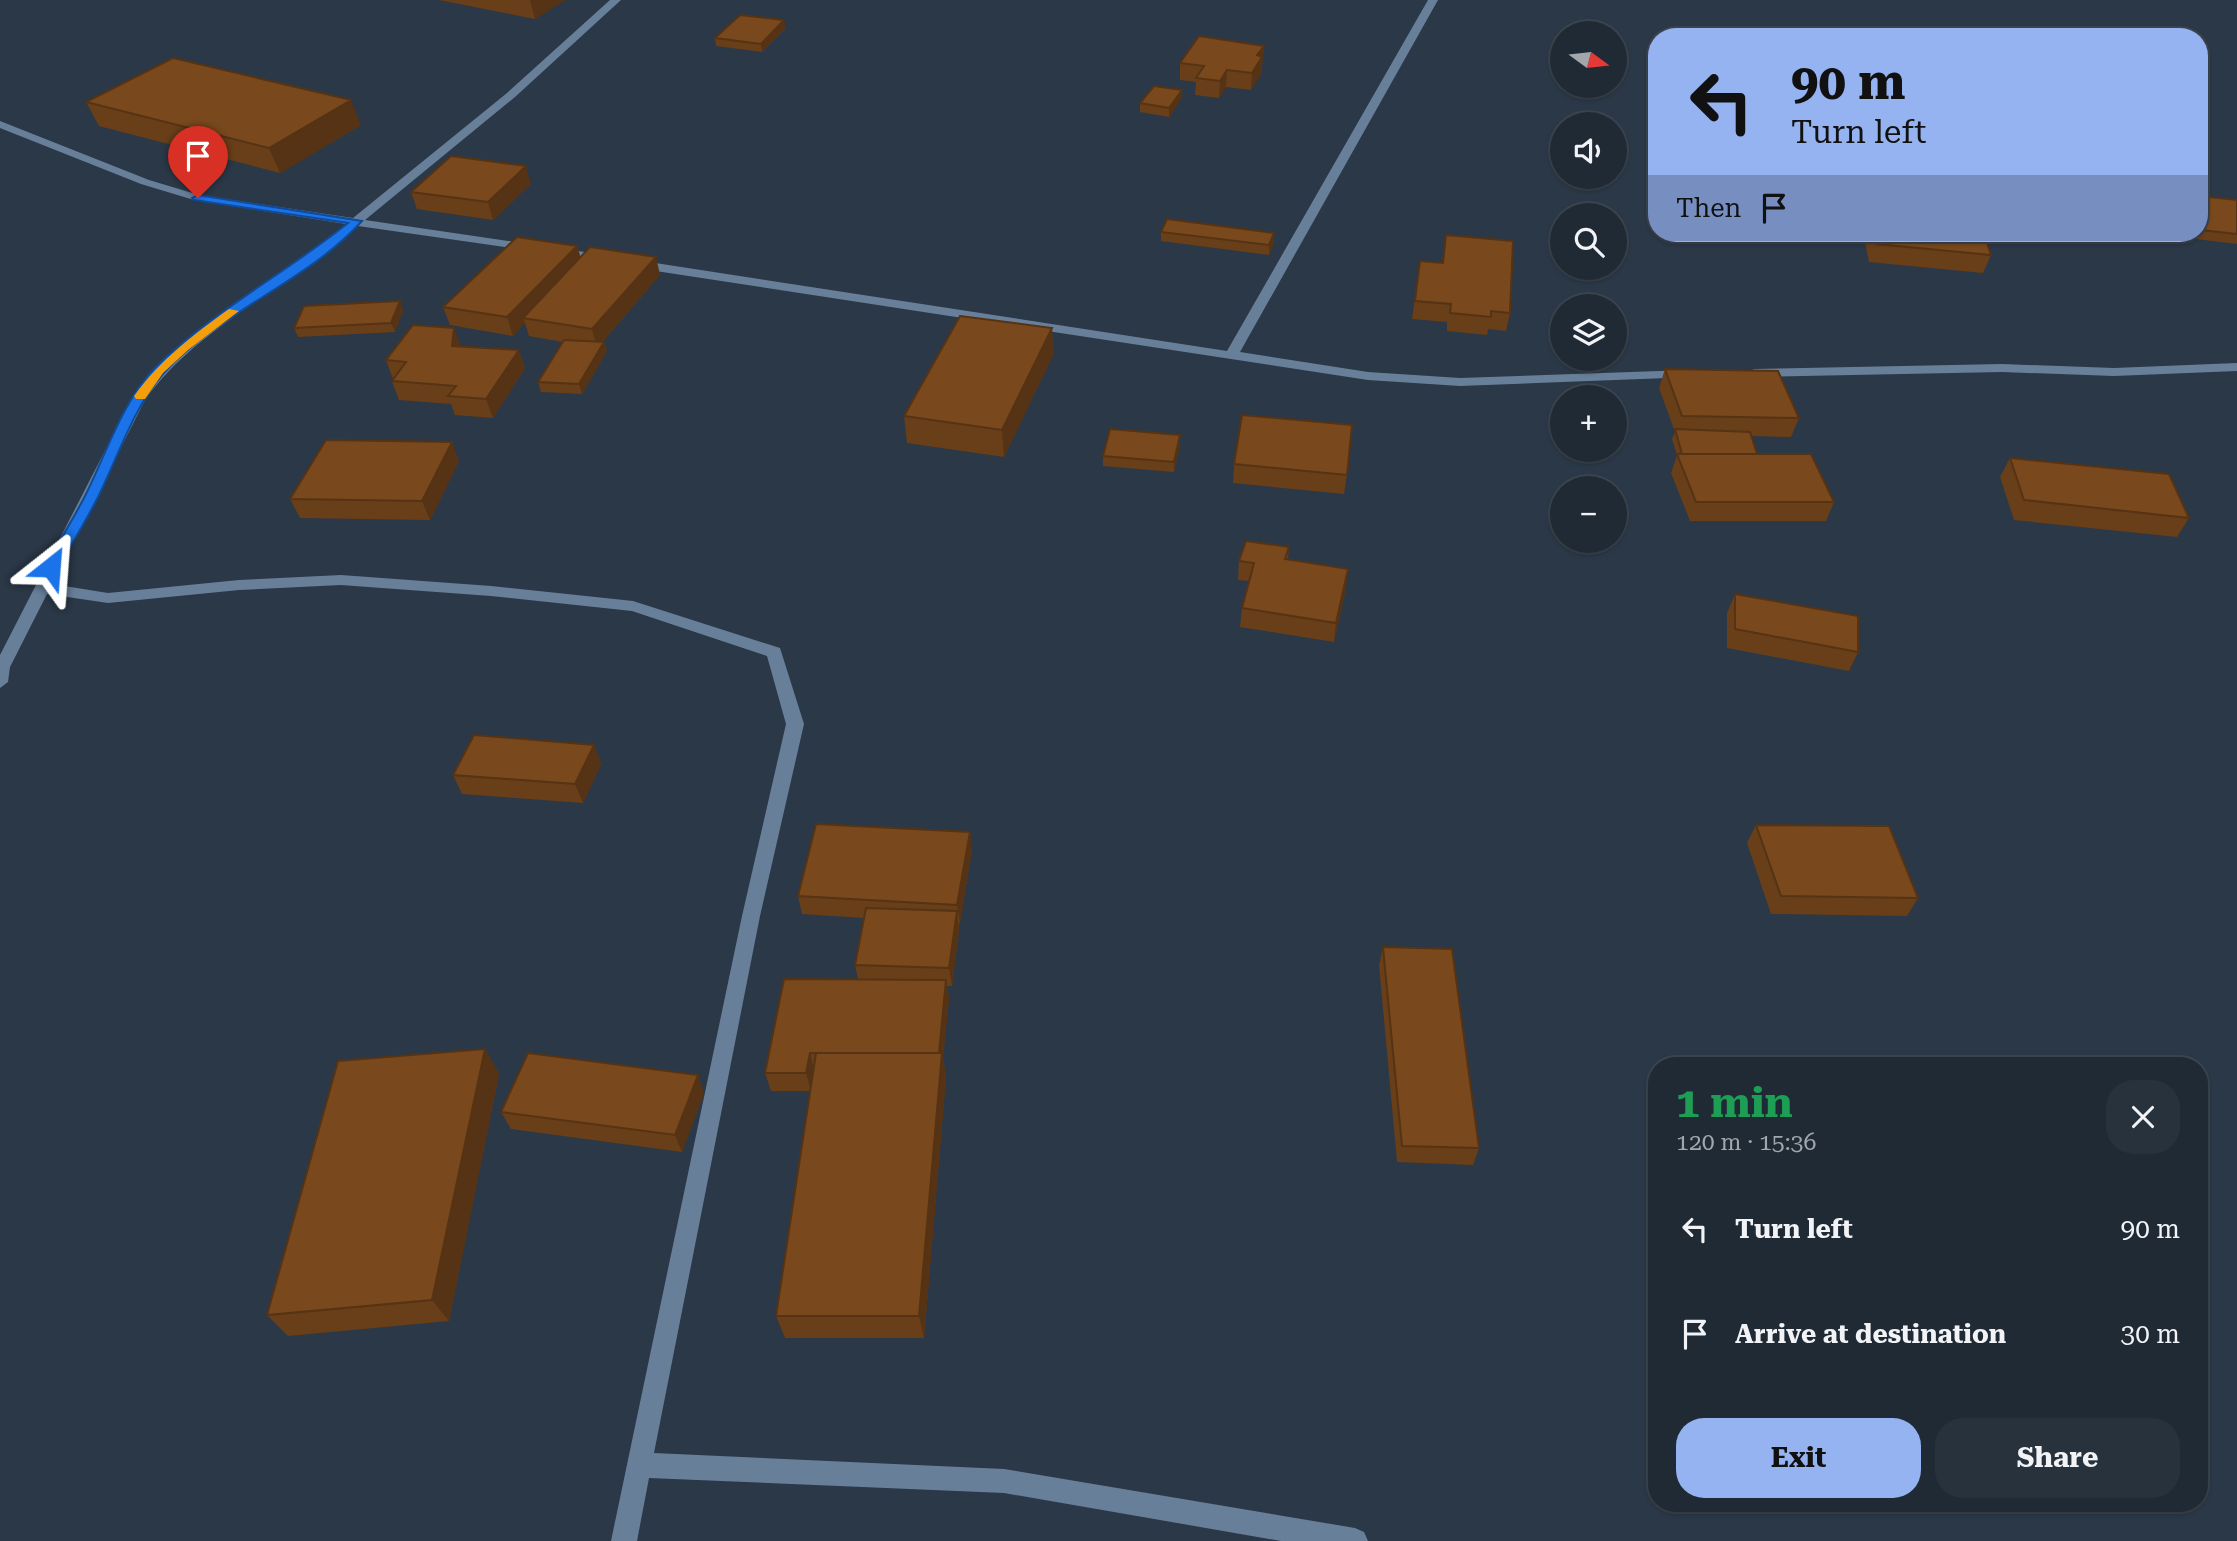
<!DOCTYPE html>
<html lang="en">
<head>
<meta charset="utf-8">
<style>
  :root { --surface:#202a35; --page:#28323d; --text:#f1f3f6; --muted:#a2a7ad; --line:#3d4650; --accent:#95b2f1 }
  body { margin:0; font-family:"Roboto Serif",serif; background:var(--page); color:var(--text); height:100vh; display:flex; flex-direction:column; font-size:26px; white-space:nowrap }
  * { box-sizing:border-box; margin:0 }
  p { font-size:23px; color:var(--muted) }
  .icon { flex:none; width:38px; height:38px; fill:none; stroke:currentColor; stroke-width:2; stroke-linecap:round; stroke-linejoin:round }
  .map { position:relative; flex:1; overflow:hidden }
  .panel { position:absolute; left:1648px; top:1057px; width:560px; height:455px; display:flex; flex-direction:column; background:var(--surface); border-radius:28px; box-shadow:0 2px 5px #0004,0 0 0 2px var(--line) }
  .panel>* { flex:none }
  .hud { position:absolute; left:1648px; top:28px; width:560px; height:214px; border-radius:28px; box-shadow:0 2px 5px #0004,0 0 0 2px var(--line); background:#95b2f1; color:#111; overflow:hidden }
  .needle { width:46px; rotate:105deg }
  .controls { position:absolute; left:1550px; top:21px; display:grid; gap:14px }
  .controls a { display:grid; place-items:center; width:77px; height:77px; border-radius:50%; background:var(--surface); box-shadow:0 2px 5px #0004,0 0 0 2px var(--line); font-size:35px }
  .pin { position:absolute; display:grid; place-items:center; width:60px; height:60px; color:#fff; margin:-72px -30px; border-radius:50% 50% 50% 0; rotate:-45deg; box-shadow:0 0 7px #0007 }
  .pin .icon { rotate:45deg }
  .me { position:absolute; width:77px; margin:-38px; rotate:28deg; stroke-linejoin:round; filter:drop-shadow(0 0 5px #0008) }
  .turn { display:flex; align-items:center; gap:24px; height:147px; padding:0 28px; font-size:32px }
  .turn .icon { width:91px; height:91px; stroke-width:2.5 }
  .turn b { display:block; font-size:49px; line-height:60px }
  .then { display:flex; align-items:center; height:66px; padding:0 28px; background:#0003; gap:14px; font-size:26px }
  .round { display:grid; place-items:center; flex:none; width:74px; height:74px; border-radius:28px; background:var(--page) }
  .summary { display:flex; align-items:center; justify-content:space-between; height:119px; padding:0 28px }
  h1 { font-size:42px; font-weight:700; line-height:52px; color:#1e9e55 }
  .primary-button { display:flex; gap:14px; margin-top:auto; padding:14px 28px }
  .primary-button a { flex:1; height:80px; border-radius:28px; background:var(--accent); color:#111; font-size:28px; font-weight:700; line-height:80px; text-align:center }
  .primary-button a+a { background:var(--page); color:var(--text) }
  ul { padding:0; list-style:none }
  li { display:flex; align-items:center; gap:21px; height:105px; padding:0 28px }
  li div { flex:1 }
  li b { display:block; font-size:26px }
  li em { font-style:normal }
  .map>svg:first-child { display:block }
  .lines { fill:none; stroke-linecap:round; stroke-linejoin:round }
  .minor { fill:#687f9a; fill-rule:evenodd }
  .wall { fill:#683f19 }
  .shaded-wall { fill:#553314 }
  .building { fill:#79491d; stroke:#553314; stroke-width:2 }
  .route { fill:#1a73e8; stroke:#114b97; stroke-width:2 }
  .slow { fill:#f59e0b }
</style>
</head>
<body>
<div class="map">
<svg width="2237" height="1541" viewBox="0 0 2237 1541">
  <rect width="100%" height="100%" fill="#2b3847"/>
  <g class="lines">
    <path class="minor" d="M610 0H621L515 97 365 220 605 255 609 256V262L358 226C341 239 325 254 307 267 250 307 186 342 145 400L52 584 108 593 239 580 341 575 491 586 633 601 780 648 804 724 760 916 654 1453 1004 1469 1355 1528 1364 1532 1368 1541H1281L1004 1493 649 1478 637 1541H611L742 916 786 724 767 656 632 611 491 596 341 585 239 590 108 603 47 594 10 667 8 682 0 688V655L131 400C174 339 239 303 300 261 316 249 330 236 346 224L194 200 141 184 0 128V121L149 180 199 195 353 218 507 93Z
      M1428 0H1438L1240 352 1368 372 1460 378 1688 370 1693 371V377L1460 386 1368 380 636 268 630 264 636 260 1227 351Z
      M2237 363V371L2114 376 2002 372 1754 377 1747 373 1754 369 2002 364 2114 368Z"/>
  </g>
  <path class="wall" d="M439 0H565L535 19Z
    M786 28 762 52 716 46 715 38Z
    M1264 46 1261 74 1251 90 1226 87 1219 98 1195 95 1196 82 1180 80V63Z
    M1182 90 1181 99 1169 117 1140 112V103Z
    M86 102 361 125 280 173 99 126Z
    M531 184 493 220 417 209 411 192Z
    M2200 196 2237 201V244L2196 239 2194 233H2200Z
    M1161 232 1274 242 1269 255 1161 241Z
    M1868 233H1964L1991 255 1983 273 1869 262 1865 242Z
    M1446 235 1510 313 1506 331 1488 329 1487 335 1447 331V322L1412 319 1420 261 1442 263Z
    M577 246 581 258 660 275 602 342H604L607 351 582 394 541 392 538 382 563 342 529 336 525 323 513 336 450 325 443 307Z
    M400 301 403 311 395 332 298 337 294 328Z
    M1052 328 1053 355 1004 457 907 443 904 416Z
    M461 346 519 350 525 368 493 418 455 415 451 404 399 400 392 381 393 379 386 360Z
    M1665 369 1799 418 1791 437 1751 436 1757 454 1834 502 1826 521H1690L1671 473 1677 455 1672 439 1675 432 1659 388Z
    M1180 435V445L1174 472 1103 466V456Z
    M2010 458 2189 518 2177 537 2014 520 2000 477Z
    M459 461 430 520 300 518 290 499Z
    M1234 464 1347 475 1344 494 1233 483Z
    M1289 547 1288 560 1346 588 1334 642 1240 627 1242 608 1249 581 1238 580 1239 561Z
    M1735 594 1858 652 1849 671 1727 648V613Z
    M594 745 601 764 583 803 462 794 453 775Z
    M1756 825 1918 898 1907 916 1771 914 1747 843Z
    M972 850 960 923H959V930L952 986H947L949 998 943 1057 946 1078 924 1338H785L776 1316 810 1091H771L765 1073 858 979 855 965 864 918 802 914 798 896Z
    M1383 947 1479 1148 1473 1165 1397 1162 1379 965Z
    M485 1049 499 1074 449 1321 288 1336 267 1315Z
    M704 1093 682 1152 511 1129 501 1112Z"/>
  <path class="shaded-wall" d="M530 0H565L535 19Z
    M784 20 786 28 762 52 761 44Z
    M1264 46 1261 74 1251 90 1252 73 1257 55Z
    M1227 70 1226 87 1219 98 1220 81Z
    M1182 90 1181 99 1169 117V108Z
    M351 100 361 125 280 173 269 148Z
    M526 166 531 184 493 220 488 202Z
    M1274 233V242L1269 255V245Z
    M577 246 582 264 523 318 525 323 513 336 507 317Z
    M656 257 660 275 597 347 592 329Z
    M400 301 403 311 395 332 391 323Z
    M454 328 461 346H452Z
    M1052 328 1053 355 1004 457 1002 430Z
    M604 342 607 351 582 394 579 384Z
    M519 350 525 368 493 418 486 399Z
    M1180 435V445L1174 472V462Z
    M452 442 459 461 430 520 422 501Z
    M1348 569 1346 588 1334 642 1336 623Z
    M594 745 601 764 583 803 575 784Z
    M970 832 972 850 960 923 957 905Z
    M957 911 959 930 952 986 949 968Z
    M946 980 949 998 943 1057 946 1078 924 1338 919 1316 938 1055Z
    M485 1049 499 1074 449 1321 432 1300Z
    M810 1053 814 1070 811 1091 806 1073Z
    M698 1075 704 1093 682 1152 675 1135Z"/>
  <path class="building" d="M740 15 784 20 761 44 715 38Z
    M1199 36 1264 46 1257 55 1262 57 1252 73 1227 70 1220 81 1196 78 1204 66 1180 63Z
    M173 58 351 100 269 148 86 102Z
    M1154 86 1182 90 1169 108 1140 103Z
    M451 156 526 166 488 202 411 192Z
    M2200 196 2237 200V234L2201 230 2200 225Z
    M1167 219 1274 233 1269 245 1161 232Z
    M1874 233H1964L1984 235 1991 255 1877 244Z
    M1446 235 1513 241 1510 313 1491 311V317L1450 313 1451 304 1415 301 1420 261 1443 263Z
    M517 237 577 246 507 317 443 307Z
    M590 247 656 257 592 329 523 318Z
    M400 301 391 323 294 328 304 306Z
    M960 316 1052 328 1002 430 904 416Z
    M413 325 454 328 452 346 519 350 486 399 448 396 456 386 392 381 406 362 386 360Z
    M564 340 604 342 579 384 538 382Z
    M1665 369 1778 371 1799 418 1682 416Z
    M1242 415 1352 425 1347 475 1234 464Z
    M1110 429 1180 435 1174 462 1103 456Z
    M1675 429 1750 432 1757 454H1682Z
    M326 440 452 442 422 501 290 499Z
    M1677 454H1811L1834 502H1696Z
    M2010 458 2169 474 2189 518 2024 500Z
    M1246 541 1289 547 1285 559 1348 569 1336 623 1242 608 1254 563 1239 561Z
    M1735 594 1858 616V652L1735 629Z
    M474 735 594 745 575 784 453 775Z
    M816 824 970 832 957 905 798 896Z
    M1756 825 1889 826 1918 898 1781 896Z
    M866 908 957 911 949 968 855 965Z
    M1383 947 1452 949 1479 1148 1402 1146Z
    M784 979 946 980 939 1053H810L806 1073H765Z
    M485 1049 432 1300 267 1315 338 1061Z
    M528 1053 698 1075 675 1135 501 1112Z
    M816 1053H942L919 1316H776Z"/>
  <path class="route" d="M198 195 362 221C306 283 219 311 163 374 133 408 118 457 98 497 86 521 72 544 58 567L51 572 46 570 44 567C58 544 72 521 84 498 106 455 122 401 156 367 213 311 286 273 348 223L194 200 192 198Z"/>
  <path class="slow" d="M229 309 239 311 188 350 163 373 145 399H136L134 396C161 359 193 335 229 309Z"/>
</svg>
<div class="controls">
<a><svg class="needle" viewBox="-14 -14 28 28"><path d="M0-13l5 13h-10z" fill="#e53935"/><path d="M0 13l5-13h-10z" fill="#a2a7ad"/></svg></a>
<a><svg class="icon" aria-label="sound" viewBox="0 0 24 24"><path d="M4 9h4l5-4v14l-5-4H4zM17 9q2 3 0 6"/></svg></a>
<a><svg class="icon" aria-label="search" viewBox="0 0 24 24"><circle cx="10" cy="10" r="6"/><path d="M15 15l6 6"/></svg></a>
<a><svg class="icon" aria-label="layers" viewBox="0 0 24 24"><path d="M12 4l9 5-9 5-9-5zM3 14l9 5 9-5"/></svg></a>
<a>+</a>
<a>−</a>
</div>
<div class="pin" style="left:198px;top:198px;background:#d93025"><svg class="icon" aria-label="arrive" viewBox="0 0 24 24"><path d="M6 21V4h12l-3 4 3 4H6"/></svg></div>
<svg class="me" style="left:51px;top:567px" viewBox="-20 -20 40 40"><path d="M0-17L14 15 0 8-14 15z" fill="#1a73e8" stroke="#fff" stroke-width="4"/></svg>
<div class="hud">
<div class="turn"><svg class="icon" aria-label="left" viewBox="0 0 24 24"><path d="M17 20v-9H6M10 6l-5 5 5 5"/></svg><div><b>90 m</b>Turn left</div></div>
<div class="then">Then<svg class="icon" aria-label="arrive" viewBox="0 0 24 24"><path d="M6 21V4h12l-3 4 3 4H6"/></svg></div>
</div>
<section class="panel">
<div class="summary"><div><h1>1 min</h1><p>120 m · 15:36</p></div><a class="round"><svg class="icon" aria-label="close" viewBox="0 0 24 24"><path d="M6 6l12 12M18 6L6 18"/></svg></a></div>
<ul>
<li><svg class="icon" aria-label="left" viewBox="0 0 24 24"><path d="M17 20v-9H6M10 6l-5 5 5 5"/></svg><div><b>Turn left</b></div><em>90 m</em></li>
<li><svg class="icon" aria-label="arrive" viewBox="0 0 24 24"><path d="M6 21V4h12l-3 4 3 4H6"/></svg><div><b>Arrive at destination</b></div><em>30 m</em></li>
</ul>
<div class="primary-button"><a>Exit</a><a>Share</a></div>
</section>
</div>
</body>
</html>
